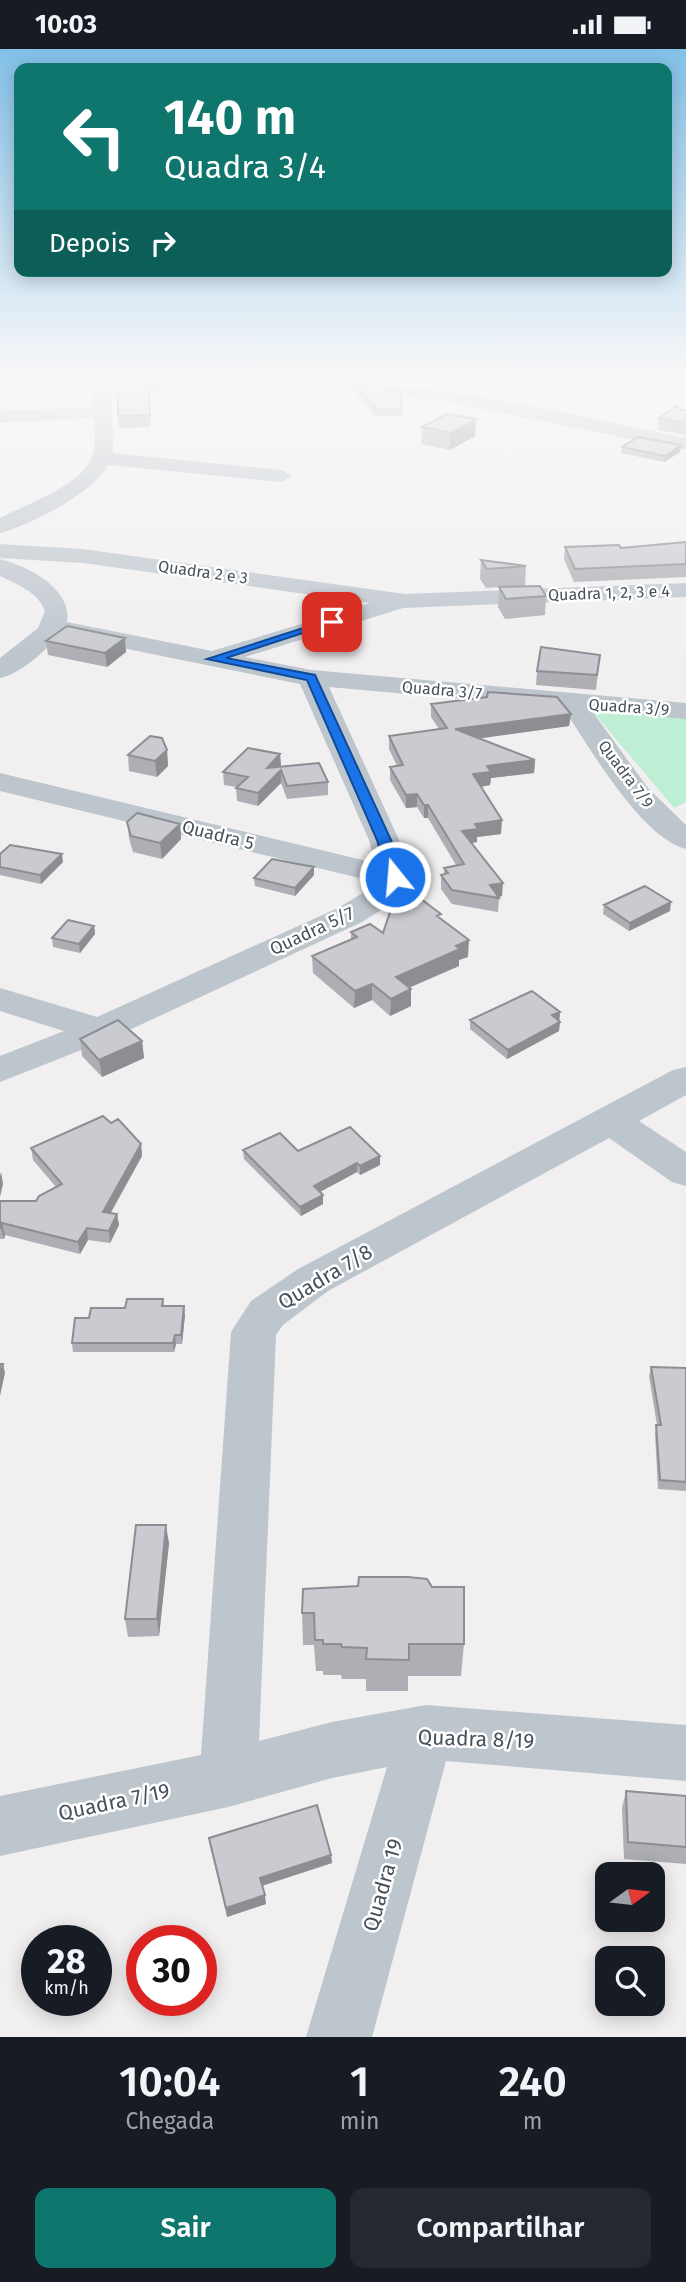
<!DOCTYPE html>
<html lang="pt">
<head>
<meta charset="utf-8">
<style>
  :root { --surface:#171b24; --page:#242831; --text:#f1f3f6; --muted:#9ea1a6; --accent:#0f766e }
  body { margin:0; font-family:"Fira Sans",sans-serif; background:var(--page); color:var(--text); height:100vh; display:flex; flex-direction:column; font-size:26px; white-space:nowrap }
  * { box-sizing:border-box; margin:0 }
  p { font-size:23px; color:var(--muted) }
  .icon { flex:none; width:38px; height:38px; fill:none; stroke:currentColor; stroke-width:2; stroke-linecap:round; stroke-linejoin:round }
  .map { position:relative; height:1988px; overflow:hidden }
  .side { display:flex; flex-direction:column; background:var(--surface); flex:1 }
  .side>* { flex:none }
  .banner { position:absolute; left:14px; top:14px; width:658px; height:214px; border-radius:14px; box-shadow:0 4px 18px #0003; background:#0f766e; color:#fff; overflow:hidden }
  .needle { width:46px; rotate:75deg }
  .controls { position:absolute; left:595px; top:1813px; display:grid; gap:14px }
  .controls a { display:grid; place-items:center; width:70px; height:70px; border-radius:14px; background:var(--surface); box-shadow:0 4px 18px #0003; font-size:35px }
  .speed { position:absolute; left:21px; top:1876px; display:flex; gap:14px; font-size:35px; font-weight:700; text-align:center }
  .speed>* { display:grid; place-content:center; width:91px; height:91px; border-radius:50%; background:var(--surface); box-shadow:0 4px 18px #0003; line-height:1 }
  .speed small { font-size:18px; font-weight:400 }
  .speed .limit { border:10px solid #d22; background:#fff; color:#111 }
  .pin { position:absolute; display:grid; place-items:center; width:60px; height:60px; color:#fff; margin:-30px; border-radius:14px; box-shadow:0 4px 10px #0006 }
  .me { position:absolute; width:77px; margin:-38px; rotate:343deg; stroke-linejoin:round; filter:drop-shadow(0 0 5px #0008) }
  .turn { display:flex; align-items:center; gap:24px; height:147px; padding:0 35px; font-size:32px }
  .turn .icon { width:91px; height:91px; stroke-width:2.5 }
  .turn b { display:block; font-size:49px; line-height:60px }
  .then { display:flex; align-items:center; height:66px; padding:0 35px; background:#0003; gap:14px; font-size:26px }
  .eta { display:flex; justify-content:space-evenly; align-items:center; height:119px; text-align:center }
  .eta b { font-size:42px; font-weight:600; line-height:49px }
  .cta { display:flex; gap:14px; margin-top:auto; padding:14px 35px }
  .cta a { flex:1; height:80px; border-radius:14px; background:var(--accent); color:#fff; font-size:28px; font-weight:600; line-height:80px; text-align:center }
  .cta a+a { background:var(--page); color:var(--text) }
  .status { display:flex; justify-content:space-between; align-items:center; height:49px; padding:0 35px; background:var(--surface); direction:ltr }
  .status svg { height:19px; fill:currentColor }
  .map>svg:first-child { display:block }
  .green { fill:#beeed4 }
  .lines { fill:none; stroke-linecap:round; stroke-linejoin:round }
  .minor { fill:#bdc5cd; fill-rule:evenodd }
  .wall { fill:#adafb4 }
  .shaded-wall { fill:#8d8e92 }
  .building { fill:#c9cbd1; stroke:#8d8e92; stroke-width:2 }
  .route { fill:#1a73e8; stroke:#114b97; stroke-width:2 }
  .labels { text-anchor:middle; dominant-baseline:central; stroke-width:5; stroke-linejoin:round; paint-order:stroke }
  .far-street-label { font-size:16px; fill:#47515c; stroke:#fff }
  .street-label { font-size:18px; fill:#47515c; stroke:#fff }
  .near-street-label { font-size:21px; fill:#47515c; stroke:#fff }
</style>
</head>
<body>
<div class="status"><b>10:03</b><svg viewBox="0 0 49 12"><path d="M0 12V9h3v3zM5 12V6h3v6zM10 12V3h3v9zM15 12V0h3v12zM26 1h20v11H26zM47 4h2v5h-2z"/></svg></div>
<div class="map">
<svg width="686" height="1988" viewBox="0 0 686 1988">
  <rect width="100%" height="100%" fill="#f1efef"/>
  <path class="green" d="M589 658 686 666V753L674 759Z"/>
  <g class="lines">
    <path class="minor" d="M93 332H111L113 404 282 421 292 427 282 433 108 416C93 444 31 476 0 484V469C25 456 82 436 92 408 96 396 95 382 94 369L0 374V362L93 358Z
      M316 332C441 332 564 365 686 389V401L442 352 325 337Z
      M0 495 83 500 405 545 686 534V548L403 559 245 608 311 621 686 654V670L592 662 648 739 686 776V800C641 789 589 697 563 659L329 638 399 791 411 828 394 853 362 873 112 989 0 1033V1007L64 982 0 962V939L97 968 338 859 371 839 376 833 0 742V724L375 814 369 791 300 635 58 586C45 603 21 624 0 629V609L38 579 45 562C37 542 18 536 0 527V510C28 517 73 540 67 573L212 602 370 554 83 514 0 509Z
      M686 1018V1046L639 1072 686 1103V1137L672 1133 609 1089 328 1242 283 1276 276 1286 259 1692 332 1673 426 1656 686 1676V1732L446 1712 372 1988H306L387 1718 332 1729 228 1758 0 1807V1747L201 1706 231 1283 251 1252 298 1220 673 1021Z"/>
  </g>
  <path class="wall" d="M123 332H161V343H149L151 378 119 379 118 367Z
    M375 332H400V334Z
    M355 336 402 360V367H376L355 343Z
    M686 361V386L658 381 659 369Z
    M422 378 475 387 450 401 421 395Z
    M622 398 680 403 664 413 621 404Z
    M686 493V528L574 533 564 510 565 498 621 499Z
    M481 511 526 517 525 537 546 547 545 566 505 570 498 558 499 538 486 539 480 530Z
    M46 592 126 603 107 618 48 606Z
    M600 606 596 641 536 636 537 622Z
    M431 655 571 665 569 677 479 689 535 711 534 724 491 729 490 736 481 738 501 785 477 788V793L471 794 502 847 499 848V849L498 863 452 855 441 840V826L444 825V819L456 816 428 769H424L417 758 406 759 390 731V718L397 717 389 700V687L439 680 431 668Z
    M167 701 168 717 157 728 129 722 128 706Z
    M280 705 281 717 328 733V746L287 750 281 734 258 757 237 752 236 739 237 738 224 736 223 723Z
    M127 773 180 775 181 790 162 810 133 803 129 789Z
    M0 805 63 813 41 835 0 826Z
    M314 818V826L295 847 255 837 254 829Z
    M604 856 670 862 629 882 603 865Z
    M441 871 468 908 459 911V917L409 939 411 957 390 967 372 951 354 959 313 924 312 907 351 891V883L383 884Z
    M94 877 95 885 80 904 53 898 52 889Z
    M560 963 559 982 507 1010 470 980V971Z
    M80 990 142 992 144 1009 102 1028 82 1007Z
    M111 1074 141 1095 142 1107 111 1164 117 1165 119 1176 110 1194 88 1191 80 1205 5 1186 4 1190H0V1152H36L56 1138 33 1111 31 1099Z
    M243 1101 298 1102 380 1116 360 1126 357 1123 320 1143 323 1146V1155L301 1167 244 1110Z
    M163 1250 164 1257 185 1266 182 1295H176L174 1303H73L72 1294 89 1269 125 1259Z
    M651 1318 686 1319V1442L658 1440 655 1385 657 1376 649 1327Z
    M169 1494 159 1587 128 1588 125 1570Z
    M303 1540 464 1595 461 1627H408V1642H366V1630H342L341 1626H323V1622H316L314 1596H303L302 1564Z
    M626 1742 686 1747V1815L624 1810 622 1759Z
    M209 1789 331 1806 332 1814 262 1837 266 1855 227 1868 210 1797Z"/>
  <path class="shaded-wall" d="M476 370 475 387 450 401 451 384Z
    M681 396 680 403 664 413 665 407Z
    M125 589 126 603 107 618 105 604Z
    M571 665 569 677 455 693V680Z
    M167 701 168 717 157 728 155 712Z
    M280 705 281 717 267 719Z
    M535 711 534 724 491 729 490 736 472 739 473 725 487 717Z
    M281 721V734L258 757V744Z
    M417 745V758L406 759V746Z
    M424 756H428V769H424Z
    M502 771 501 785 477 788V793L461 796 462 782 475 775Z
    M180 775 181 790 162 810 160 794Z
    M62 805 63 813 41 835 40 826Z
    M314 818V826L295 847V839Z
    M503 834 502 847 496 849 490 836Z
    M671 853 670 862 629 882 630 874Z
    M94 877 95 885 80 904 79 895Z
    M469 891 468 908 459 911V917L396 944V928L456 897Z
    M372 935V951L354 959 355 942Z
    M411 940V957L390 967 391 950Z
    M560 963 559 972 552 966Z
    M560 973 559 982 507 1010 508 1001Z
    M142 992 144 1009 102 1028 99 1011Z
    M141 1095 142 1107 104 1175 103 1163Z
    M380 1107V1116L360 1126V1117Z
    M357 1114V1123L314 1146V1137Z
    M1 1123 3 1135 0 1148V1127Z
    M323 1146V1155L301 1167 300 1158Z
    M117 1165 119 1176 110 1194 109 1182Z
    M2 1174 5 1186 4 1190 1 1179Z
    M87 1179 88 1191 80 1205 78 1193Z
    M184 1257 185 1266 182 1295 181 1286Z
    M175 1286 176 1295 174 1303 173 1294Z
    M3 1315 5 1324 0 1347V1329Z
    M166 1476 169 1494 159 1587 157 1570Z
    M331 1806 332 1814 261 1837 260 1829Z
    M265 1846 266 1855 227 1868 226 1859Z"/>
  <path class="building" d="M123 332H148L150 366 118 367V340L121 341Z
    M355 336 401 342 402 360H376Z
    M677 357 681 361H686V374L659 369Z
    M447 365 476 370 451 384 422 378Z
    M638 388 681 396 665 407 622 398Z
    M686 493V515L575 520 565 498 619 496 621 499Z
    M481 511 526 517 487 520Z
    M540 537 546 547 506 550 499 538Z
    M67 577 125 589 105 604 46 592Z
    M541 598 600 606 597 626 537 622Z
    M488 643 557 648 571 665 455 680 535 711 487 717 491 723 473 725 502 771 475 775 478 780 462 782 503 834 490 836 499 849 452 841 441 826 448 824 444 819 464 815 428 756H424L417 745 406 746 390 718 403 716 389 687 447 679 431 655 487 648Z
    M150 687 162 689 167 701 155 712 128 706Z
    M248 699 280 705 267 719 319 714 328 733 287 737 281 721 258 744 236 739 248 728 223 723Z
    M137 764 180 775 160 794 131 787 127 773Z
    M10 796 62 805 40 826 0 818V805Z
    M272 810 314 818 295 839 254 829Z
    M645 837 671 853 630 874 604 856Z
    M417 847 441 865 437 867 469 891 456 897 460 900 396 928 411 940 391 950 372 935 355 942 312 907 357 888 351 883 370 875 383 884 392 857Z
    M68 871 94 877 79 895 52 889Z
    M532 942 560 963 552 966 560 973 508 1001 470 971Z
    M118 971 142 992 99 1011 80 990Z
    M103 1067 111 1074 118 1070 141 1095 103 1163 117 1165 109 1182 87 1179 78 1193 2 1174 1 1179H0V1152H36L39 1147 62 1135 31 1099Z
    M350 1078 380 1107 360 1117 357 1114 314 1137 323 1146 300 1158 243 1101 280 1084 298 1102Z
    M127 1250H163L162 1257H184L181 1286H175L173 1294H72L75 1269H89L91 1259H125Z
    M0 1315H3L0 1329Z
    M651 1318 686 1319V1433L660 1431 656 1376H661Z
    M136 1476H166L157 1570H125Z
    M359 1528H408L427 1530 432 1538H464V1595H409V1611L366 1610 367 1599 342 1598 341 1595H323V1591H315L314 1564H302L303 1540 358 1537Z
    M626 1742 686 1747V1798L628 1793Z
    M317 1756 331 1806 260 1829 265 1846 226 1859 209 1789Z"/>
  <linearGradient id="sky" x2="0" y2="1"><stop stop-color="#83c0e8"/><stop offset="0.54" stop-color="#f9f8f8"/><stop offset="1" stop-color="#f9f8f8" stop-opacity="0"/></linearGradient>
  <rect width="686" height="610" fill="url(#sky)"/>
  <path class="route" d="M328 571 337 573 226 609 315 626 391 791 402 828 400 831 388 828 377 791 307 631 207 610Z"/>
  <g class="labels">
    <g class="far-street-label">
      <text transform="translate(203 523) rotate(8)">Quadra 2 e 3</text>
      <text transform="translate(609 544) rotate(-2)">Quadra 1, 2, 3 e 4</text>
      <text transform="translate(442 641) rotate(5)">Quadra 3/7</text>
      <text transform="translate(629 658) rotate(4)">Quadra 3/9</text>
      <text transform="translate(626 725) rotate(53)">Quadra 7/9</text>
    </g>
    <g class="street-label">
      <text transform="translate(218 786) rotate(14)">Quadra 5</text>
      <text transform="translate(312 882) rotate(-25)">Quadra 5/7</text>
    </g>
    <g class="near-street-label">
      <text transform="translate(325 1228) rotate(-31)">Quadra 7/8</text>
      <text transform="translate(476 1690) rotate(2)">Quadra 8/19</text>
      <text transform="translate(114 1753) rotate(-12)">Quadra 7/19</text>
      <text transform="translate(383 1836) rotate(-74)">Quadra 19</text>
    </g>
  </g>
</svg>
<div class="controls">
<a><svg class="needle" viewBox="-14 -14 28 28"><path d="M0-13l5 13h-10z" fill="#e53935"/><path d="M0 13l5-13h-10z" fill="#9ea1a6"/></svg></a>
<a><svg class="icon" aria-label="search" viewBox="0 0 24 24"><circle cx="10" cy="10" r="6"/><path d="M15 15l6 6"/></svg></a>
</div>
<div class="speed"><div>28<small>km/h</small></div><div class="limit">30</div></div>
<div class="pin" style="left:332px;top:573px;background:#d93025"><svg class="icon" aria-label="arrive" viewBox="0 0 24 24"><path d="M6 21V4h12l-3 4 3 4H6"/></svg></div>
<svg class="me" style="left:395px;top:828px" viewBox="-20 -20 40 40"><circle r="17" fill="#1a73e8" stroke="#fff" stroke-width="3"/><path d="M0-11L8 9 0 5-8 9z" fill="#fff"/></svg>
<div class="banner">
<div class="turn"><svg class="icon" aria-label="left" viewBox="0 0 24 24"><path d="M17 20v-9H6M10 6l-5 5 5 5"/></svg><div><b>140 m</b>Quadra 3/4</div></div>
<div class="then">Depois<svg class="icon" aria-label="right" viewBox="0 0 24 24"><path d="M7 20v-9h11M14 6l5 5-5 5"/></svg></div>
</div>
</div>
<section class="side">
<div class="eta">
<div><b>10:04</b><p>Chegada</p></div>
<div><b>1</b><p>min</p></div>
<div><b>240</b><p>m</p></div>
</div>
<div class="cta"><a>Sair</a><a>Compartilhar</a></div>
</section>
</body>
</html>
